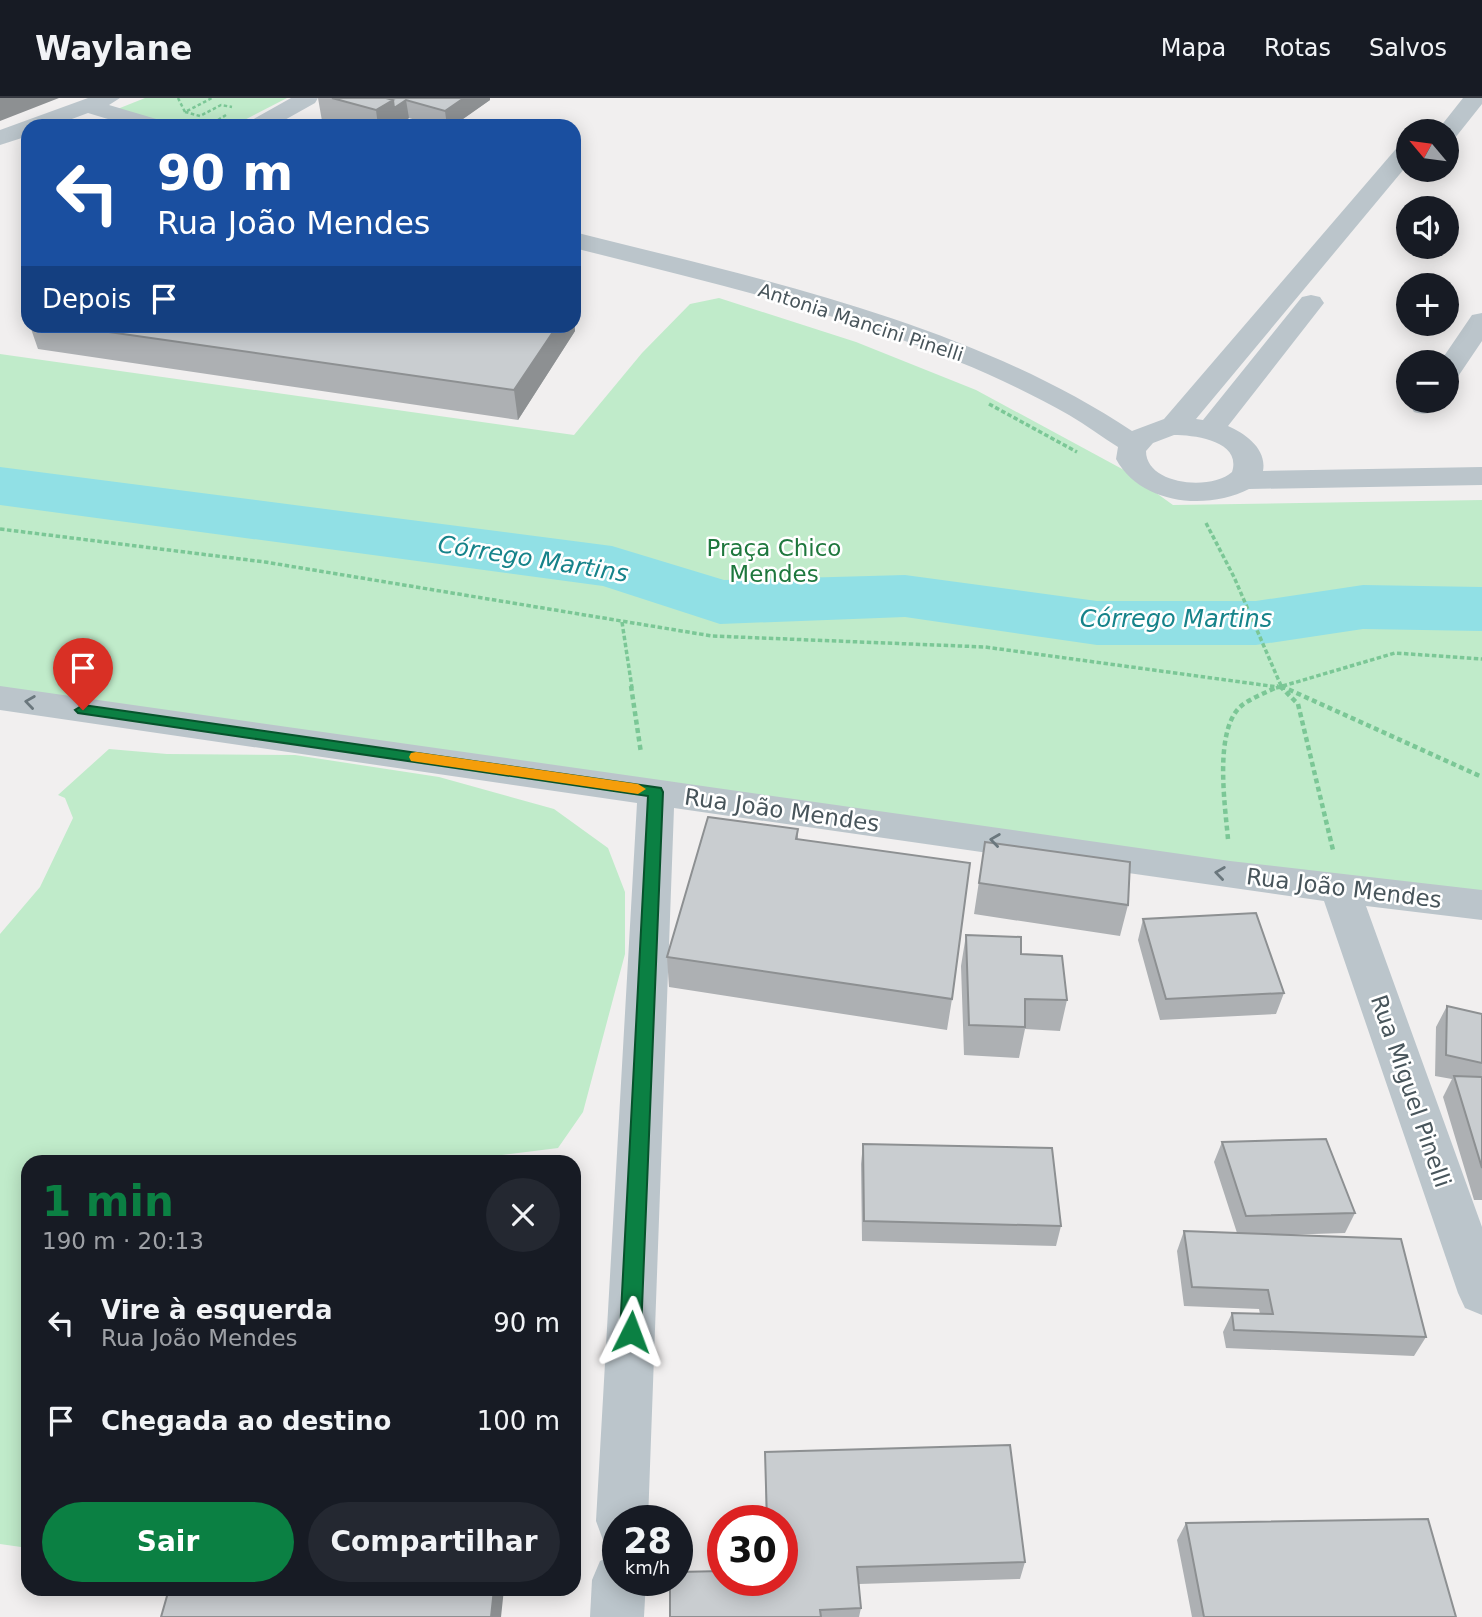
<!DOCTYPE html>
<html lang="pt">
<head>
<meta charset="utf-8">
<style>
  :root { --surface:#171b24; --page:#242831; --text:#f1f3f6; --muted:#9ea1a6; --line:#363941; --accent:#0b8043 }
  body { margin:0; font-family:"DejaVu Sans",sans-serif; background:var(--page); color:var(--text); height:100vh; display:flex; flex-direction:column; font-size:26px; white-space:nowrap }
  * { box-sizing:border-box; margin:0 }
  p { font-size:23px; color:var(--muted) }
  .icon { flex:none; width:38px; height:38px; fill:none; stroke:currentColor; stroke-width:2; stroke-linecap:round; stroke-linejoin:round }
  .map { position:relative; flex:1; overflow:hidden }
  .panel { position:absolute; left:21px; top:1057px; width:560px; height:441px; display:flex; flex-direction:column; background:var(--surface); border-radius:21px; box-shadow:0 4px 18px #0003 }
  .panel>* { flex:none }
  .banner { position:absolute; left:21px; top:21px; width:560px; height:214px; border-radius:21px; box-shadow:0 4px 18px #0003; background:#1a4fa0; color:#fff; overflow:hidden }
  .needle { width:46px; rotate:299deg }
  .tools { position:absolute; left:1396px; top:21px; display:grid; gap:14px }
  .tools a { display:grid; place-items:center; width:63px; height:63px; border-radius:50%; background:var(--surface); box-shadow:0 4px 18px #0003; font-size:35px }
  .speed { position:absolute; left:602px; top:1407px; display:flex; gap:14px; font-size:35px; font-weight:700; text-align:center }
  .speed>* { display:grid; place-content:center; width:91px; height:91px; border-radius:50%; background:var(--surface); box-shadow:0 4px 18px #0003; line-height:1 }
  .speed small { font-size:18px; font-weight:400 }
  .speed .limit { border:10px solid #d22; background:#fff; color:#111 }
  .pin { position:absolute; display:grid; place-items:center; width:60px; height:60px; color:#fff; margin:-72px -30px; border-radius:50% 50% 50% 0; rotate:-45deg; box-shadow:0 0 7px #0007 }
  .pin .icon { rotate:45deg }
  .me { position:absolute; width:77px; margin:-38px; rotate:3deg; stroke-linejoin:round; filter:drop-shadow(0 0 5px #0008) }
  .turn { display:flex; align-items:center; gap:24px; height:147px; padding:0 21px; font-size:32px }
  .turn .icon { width:91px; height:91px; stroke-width:2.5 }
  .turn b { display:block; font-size:49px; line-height:60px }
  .then { display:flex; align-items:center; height:66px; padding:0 21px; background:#0003; gap:14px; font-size:26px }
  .round { display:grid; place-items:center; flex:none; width:74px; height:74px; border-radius:37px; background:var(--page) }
  .head { display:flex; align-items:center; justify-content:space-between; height:119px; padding:0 21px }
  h1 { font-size:42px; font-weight:700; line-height:52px; color:var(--accent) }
  .cta { display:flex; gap:14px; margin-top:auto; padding:14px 21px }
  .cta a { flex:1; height:80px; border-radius:42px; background:var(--accent); color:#fff; font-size:28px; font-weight:700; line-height:80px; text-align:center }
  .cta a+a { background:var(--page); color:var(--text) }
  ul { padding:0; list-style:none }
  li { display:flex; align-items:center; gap:21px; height:98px; padding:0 21px }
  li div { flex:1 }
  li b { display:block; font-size:26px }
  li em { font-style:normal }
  header { display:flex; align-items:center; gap:42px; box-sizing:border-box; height:98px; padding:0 35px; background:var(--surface); border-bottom:2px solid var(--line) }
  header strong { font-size:33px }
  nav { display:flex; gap:38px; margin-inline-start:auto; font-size:24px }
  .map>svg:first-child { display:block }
  .green { fill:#c0ebca }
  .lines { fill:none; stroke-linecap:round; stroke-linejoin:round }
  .river { fill:#91e0e5; fill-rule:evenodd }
  .path-far2 { stroke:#7bc796; stroke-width:2.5; stroke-dasharray:3.5 2.5; stroke-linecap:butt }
  .path-far1 { stroke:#7bc796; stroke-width:3.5; stroke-dasharray:4.5 2.5; stroke-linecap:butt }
  .path { stroke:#7bc796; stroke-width:4.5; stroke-dasharray:5 3.5; stroke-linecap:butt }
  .minor { fill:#bbc5cb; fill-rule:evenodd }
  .wall { fill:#adb0b3 }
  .shaded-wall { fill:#8d9092 }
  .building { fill:#c9cdd0; stroke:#8d9092; stroke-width:2 }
  .oneway { stroke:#6a777d }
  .route { fill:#0b8043; stroke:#07532c; stroke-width:2 }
  .slow { fill:#f59e0b }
  .labels { text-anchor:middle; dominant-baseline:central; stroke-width:5; stroke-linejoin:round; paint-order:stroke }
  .far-street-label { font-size:19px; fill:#48555b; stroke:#fff }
  .park-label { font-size:23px; fill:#1e773d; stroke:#fff }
  .street-label { font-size:23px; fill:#48555b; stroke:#fff }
  .water-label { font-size:24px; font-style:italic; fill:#16838a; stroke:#fff }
</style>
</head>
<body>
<header>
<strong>Waylane</strong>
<nav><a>Mapa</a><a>Rotas</a><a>Salvos</a></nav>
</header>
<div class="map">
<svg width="1482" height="1519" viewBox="0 0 1482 1519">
  <rect width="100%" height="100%" fill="#f1efef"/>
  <path class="green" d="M145 0H287L233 28H163L110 14Z
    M719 200 856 244 976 292 1124 372 1173 407 1482 402V799L0 593V256L574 337 642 255 690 206Z
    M109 651 167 656 295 657 439 679 554 711 608 750 625 794V856L583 1014 558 1050 502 1057 491 1064H28V1450L0 1446V836L40 789 73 720 65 700 58 697Z"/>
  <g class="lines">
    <path class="river" d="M0 369 612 448 724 482 905 477 1097 503H1256L1363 487 1482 489V533L1363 531 1256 547H1097L905 519 720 526 603 488 0 407Z"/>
    <path class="path-far2" d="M178 0 185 14 212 0
      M185 14 200 18 221 7 232 9
      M226 17 218 22 228 24"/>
    <path class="path-far1" d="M989 306 1077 354
      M1206 425 1234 479 1282 590
      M0 431 265 464 712 538 985 549 1285 590
      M622 524 632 590
      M1276 590 1395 555 1482 561"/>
    <path class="path" d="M631 588 641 655
      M1280 588 1298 606 1333 752
      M1281 588 1482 679
      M1228 741C1225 707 1214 634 1240 609 1250 600 1268 594 1279 588"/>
    <path class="minor" d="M88 0H120L109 7 163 23 166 28H131L88 15 53 28H28V38L0 47V32Z
      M291 0H318L315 5 274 28H247L250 23Z
      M1463 0H1482V6L1455 40 1447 42V33H1437Z
      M1409 43V65L1196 321 1203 322 1302 199 1311 197 1320 199 1324 205 1228 328C1246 336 1267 351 1263 373L1482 369V387L1249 391C1206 413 1140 406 1116 361L1118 349C1102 339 1086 327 1069 317 922 233 737 191 574 150V134C761 181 969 225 1132 333L1164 321 1401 45ZM1174 337C1195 337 1242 343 1232 374 1211 393 1146 387 1146 353L1153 345Z
      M1482 215V243L1457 280 1447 282V264H1440L1472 217Z
      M1413 303H1442C1434 315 1428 318 1414 314L1410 308Z
      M0 588 1230 763 1482 792V822L1366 808 1482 1129V1217L1465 1210 1458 1195 1324 803 674 710 648 1423H618V1448L603 1442 596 1423 637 705 0 612Z
      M618 1455V1482H646L644 1519H590L592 1482 600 1463Z"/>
  </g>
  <path class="wall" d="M318 0H490V2L453 28H435L409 20 398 28H341L322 23Z
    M30 228H574L575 233 518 322 38 251Z
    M798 731V742L952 901 947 932 669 889 667 859Z
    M985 744 1128 807 1120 838 974 816Z
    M1143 821 1284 895 1276 916 1160 922 1138 842Z
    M966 837 1021 856 1067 902 1060 933 1025 931 1019 960 964 957 961 868Z
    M1447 908 1482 916V1102H1474L1443 999 1452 981 1435 978 1436 929Z
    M1222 1044 1355 1115 1345 1135 1281 1137 1426 1239 1414 1258 1226 1250 1223 1234 1232 1215 1260 1216 1259 1211 1184 1208 1177 1153 1184 1133 1237 1135 1214 1064Z
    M863 1046 1061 1128 1056 1148 862 1143 861 1066Z
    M765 1354 1025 1464 1020 1481 859 1486 861 1510 859 1519H670L782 1482V1423H766Z
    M1186 1425 1456 1519H1192L1177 1442Z"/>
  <path class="shaded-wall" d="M0 0H59L0 23Z
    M464 0H490V2L453 28H447L445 13Z
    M393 2H406L409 20 398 28H378L376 12Z
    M574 216 575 233 518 322 514 292 557 228H574Z
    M494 1491H504L501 1519H491Z"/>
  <path class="building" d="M332 0H386L393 2 376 12Z
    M386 0H464L445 13 406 2 394 10 393 2Z
    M67 228H557L514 292Z
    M708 719 798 731 796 741 970 765 952 901 667 859Z
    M985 744 1130 764 1128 807 979 785Z
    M1256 815 1284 895 1166 901 1143 821Z
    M966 837 1021 839V856L1062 858 1067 902 1025 901V929L969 927Z
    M1447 908 1482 916V965L1446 957Z
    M1454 978 1482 979V1070Z
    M1326 1041 1355 1115 1246 1118 1222 1044Z
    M863 1046 1052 1050 1061 1128 864 1123Z
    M1184 1133 1401 1141 1426 1239 1234 1232 1232 1215 1273 1216 1268 1192 1192 1189Z
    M1010 1347 1025 1464 857 1469 861 1510 820 1512 821 1519H670V1482H677V1474L723 1473V1482H782V1423H767L765 1354Z
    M1428 1421 1456 1519H1204L1186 1425Z
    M169 1491H494L491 1519H161Z"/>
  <defs><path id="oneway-chevron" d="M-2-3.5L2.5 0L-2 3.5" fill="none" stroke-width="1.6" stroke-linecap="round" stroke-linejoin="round" transform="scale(1.75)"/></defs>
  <g class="oneway">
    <use href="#oneway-chevron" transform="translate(30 604) rotate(-172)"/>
    <use href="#oneway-chevron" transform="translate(995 742) rotate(-172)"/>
    <use href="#oneway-chevron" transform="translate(1220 775) rotate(-172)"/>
  </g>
  <path class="route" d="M83 607 661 690 663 694 641 1234 638 1240 631 1243 623 1240 620 1234 648 698 78 615 75 612Z"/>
  <path class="slow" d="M416 654 638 686 646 691 638 696 411 663 409 659 411 655Z"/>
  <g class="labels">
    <g class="far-street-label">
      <text transform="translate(861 224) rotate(18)">Antonia Mancini Pinelli</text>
    </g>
    <g class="park-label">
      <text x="774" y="450">Praça Chico<tspan x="774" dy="26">Mendes</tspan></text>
    </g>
    <g class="street-label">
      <text transform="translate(782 712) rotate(8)">Rua João Mendes</text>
      <text transform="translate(1344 790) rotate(7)">Rua João Mendes</text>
      <text transform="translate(1411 993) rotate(71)">Rua Miguel Pinelli</text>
    </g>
    <g class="water-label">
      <text transform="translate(533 461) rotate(9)">Córrego Martins</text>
      <text x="1176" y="521">Córrego Martins</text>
    </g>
  </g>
</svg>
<div class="tools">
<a><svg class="needle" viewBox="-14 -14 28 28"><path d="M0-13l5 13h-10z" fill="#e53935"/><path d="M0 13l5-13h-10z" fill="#9ea1a6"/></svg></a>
<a><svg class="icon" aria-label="sound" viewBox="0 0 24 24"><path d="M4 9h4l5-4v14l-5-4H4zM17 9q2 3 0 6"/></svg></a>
<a>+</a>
<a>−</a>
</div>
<div class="speed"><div>28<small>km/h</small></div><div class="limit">30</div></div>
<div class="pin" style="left:83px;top:612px;background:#d93025"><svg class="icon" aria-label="arrive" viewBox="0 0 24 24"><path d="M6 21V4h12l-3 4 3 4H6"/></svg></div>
<svg class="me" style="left:631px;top:1234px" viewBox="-20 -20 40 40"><path d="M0-17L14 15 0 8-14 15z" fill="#0b8043" stroke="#fff" stroke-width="4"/></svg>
<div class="banner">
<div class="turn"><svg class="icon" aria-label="left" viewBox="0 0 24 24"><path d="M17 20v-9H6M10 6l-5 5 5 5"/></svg><div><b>90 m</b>Rua João Mendes</div></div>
<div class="then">Depois<svg class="icon" aria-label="arrive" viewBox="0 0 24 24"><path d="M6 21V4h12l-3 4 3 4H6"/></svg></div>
</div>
<section class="panel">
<div class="head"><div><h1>1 min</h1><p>190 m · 20:13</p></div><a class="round"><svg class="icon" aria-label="close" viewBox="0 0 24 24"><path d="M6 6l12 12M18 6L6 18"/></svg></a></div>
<ul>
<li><svg class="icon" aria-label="left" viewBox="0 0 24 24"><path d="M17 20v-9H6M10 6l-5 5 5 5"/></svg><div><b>Vire à esquerda</b><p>Rua João Mendes</p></div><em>90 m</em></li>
<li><svg class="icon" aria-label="arrive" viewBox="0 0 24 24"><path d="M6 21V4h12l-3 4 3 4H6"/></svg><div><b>Chegada ao destino</b></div><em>100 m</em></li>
</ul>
<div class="cta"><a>Sair</a><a>Compartilhar</a></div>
</section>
</div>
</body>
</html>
